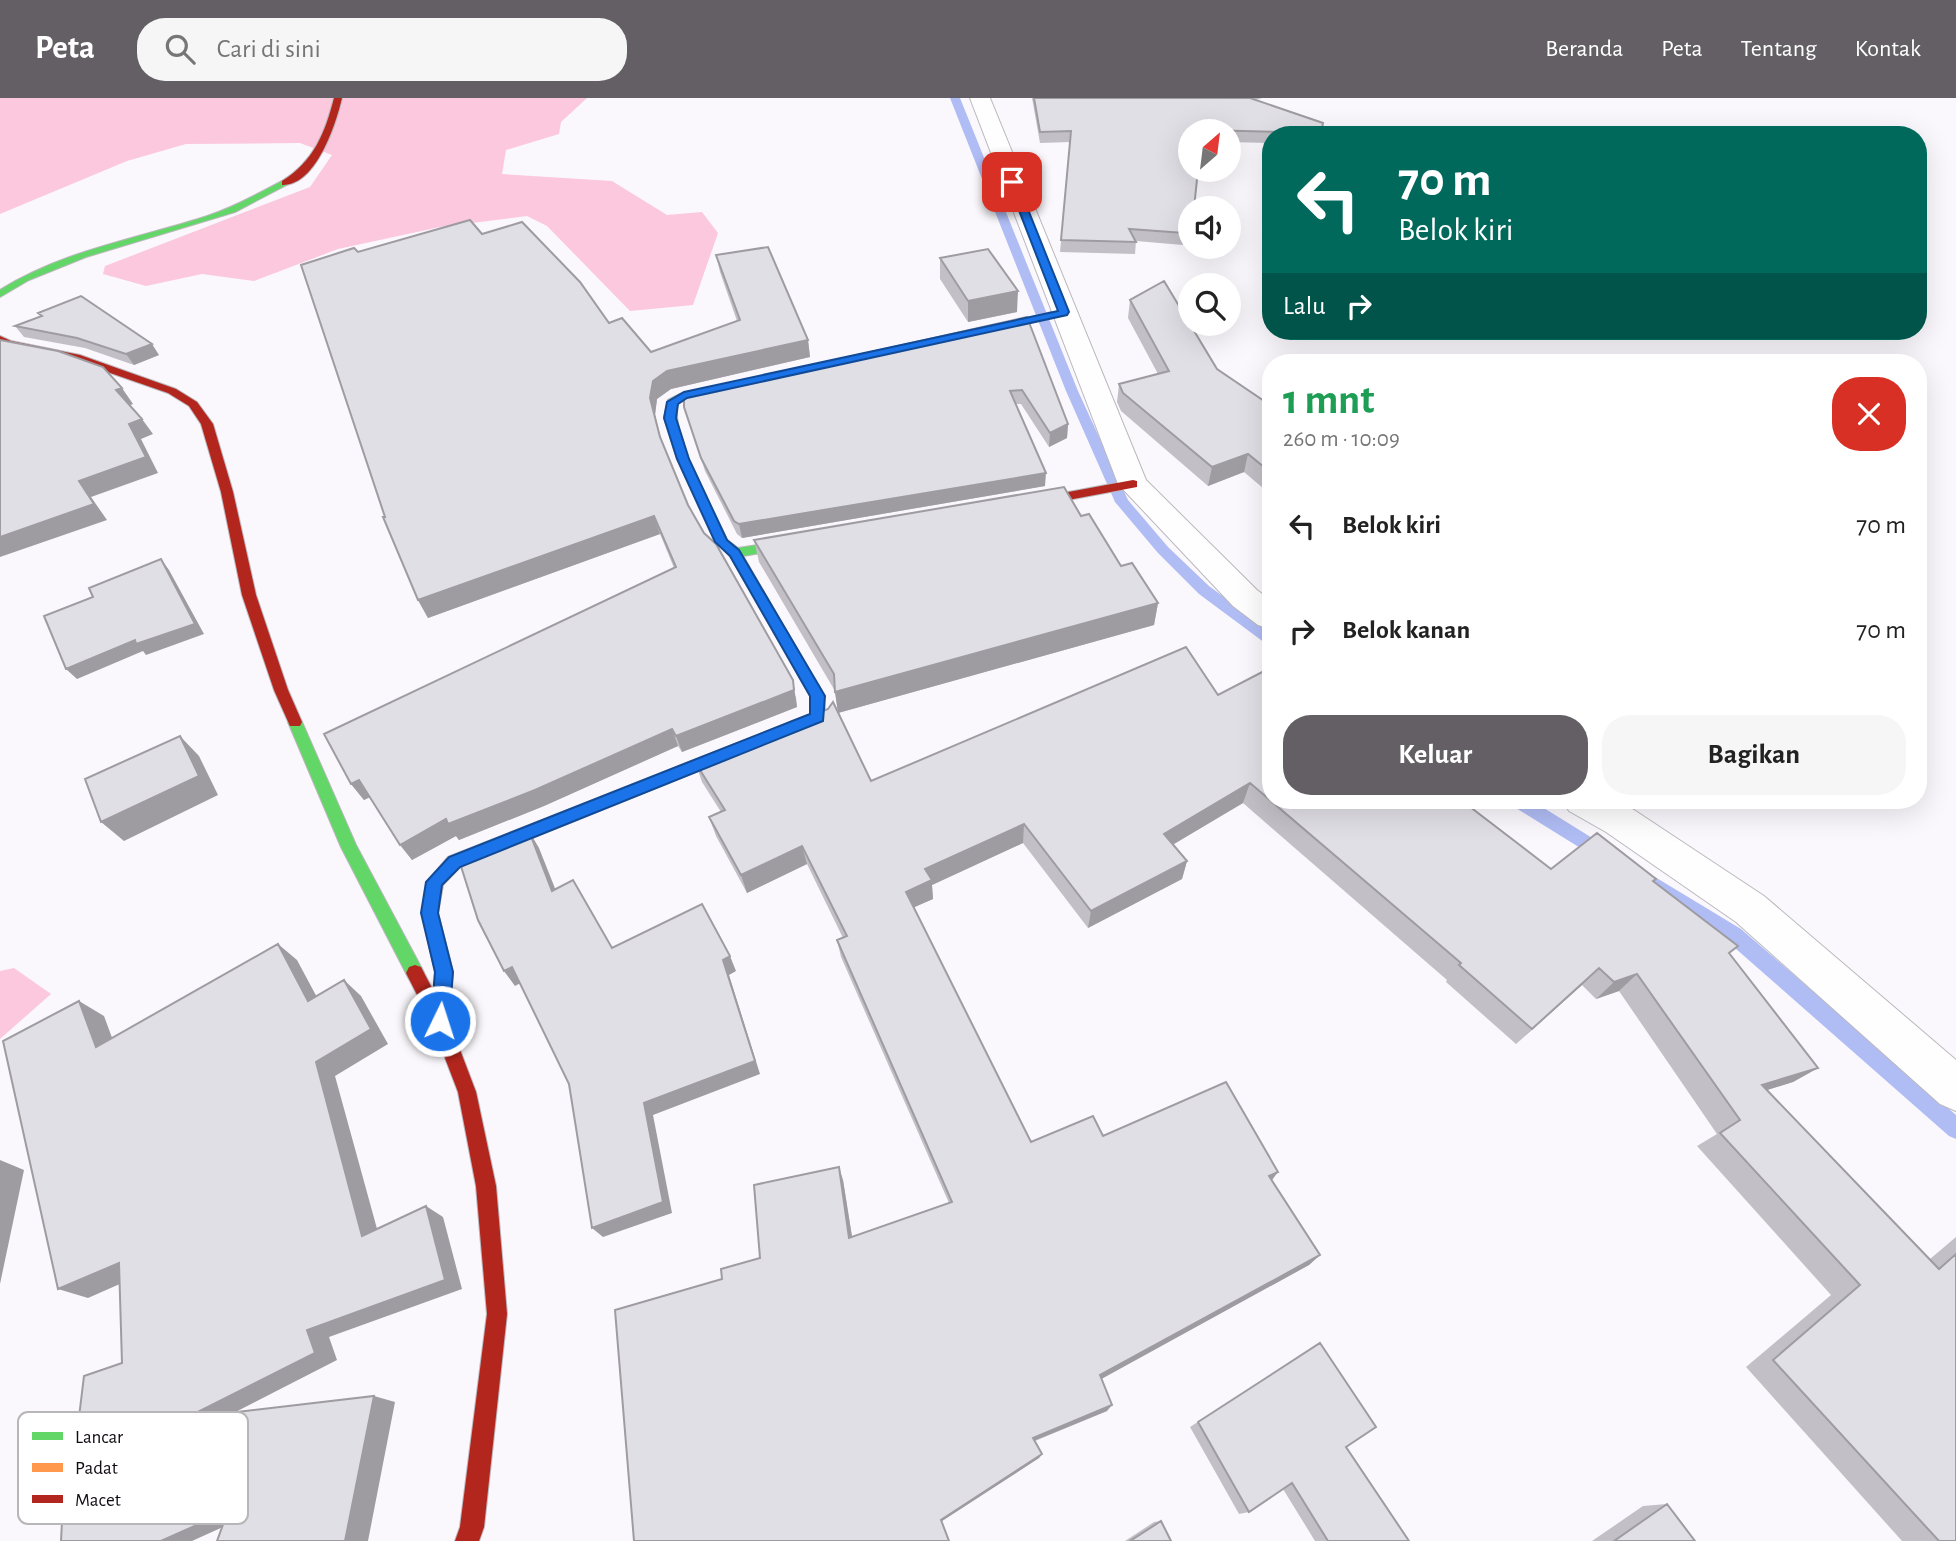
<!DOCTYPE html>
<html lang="id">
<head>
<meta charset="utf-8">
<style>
  :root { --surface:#fff; --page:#f6f6f6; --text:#222; --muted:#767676; --accent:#635f65 }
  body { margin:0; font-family:"Alegreya Sans",sans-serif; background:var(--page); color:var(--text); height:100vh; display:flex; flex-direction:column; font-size:26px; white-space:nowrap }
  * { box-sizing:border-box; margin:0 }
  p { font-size:23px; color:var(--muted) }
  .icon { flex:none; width:38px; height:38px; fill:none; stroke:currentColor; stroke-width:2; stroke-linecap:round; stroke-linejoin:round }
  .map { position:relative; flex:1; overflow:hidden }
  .side { position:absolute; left:1262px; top:256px; width:665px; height:455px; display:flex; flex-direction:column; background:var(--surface); border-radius:28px; box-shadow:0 7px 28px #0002 }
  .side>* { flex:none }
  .guide { position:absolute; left:1262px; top:28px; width:665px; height:214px; border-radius:28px; box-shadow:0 7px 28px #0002; background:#00695c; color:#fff; overflow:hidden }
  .needle { width:46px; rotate:28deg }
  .fabs { position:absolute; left:1178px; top:21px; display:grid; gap:14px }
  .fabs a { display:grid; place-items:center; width:63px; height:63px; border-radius:50%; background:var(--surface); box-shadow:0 7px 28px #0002; font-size:35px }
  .pin { position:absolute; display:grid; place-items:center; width:60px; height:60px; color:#fff; margin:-30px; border-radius:14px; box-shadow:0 4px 10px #0006 }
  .me { position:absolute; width:77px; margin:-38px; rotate:4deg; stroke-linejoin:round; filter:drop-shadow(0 0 5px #0008) }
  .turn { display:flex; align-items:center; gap:24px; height:147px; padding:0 21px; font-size:32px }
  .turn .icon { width:91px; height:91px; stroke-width:2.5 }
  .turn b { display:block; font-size:49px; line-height:60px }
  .then { display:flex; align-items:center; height:66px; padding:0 21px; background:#0003; gap:14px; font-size:26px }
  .round { display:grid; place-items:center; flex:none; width:74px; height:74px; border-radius:28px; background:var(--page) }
  .overview { display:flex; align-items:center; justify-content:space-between; height:119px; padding:0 21px }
  h1 { font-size:42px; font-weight:600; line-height:52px; color:#1e9e55 }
  .button { display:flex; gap:14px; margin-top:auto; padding:14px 21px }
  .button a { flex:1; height:80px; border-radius:28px; background:var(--accent); color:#fff; font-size:28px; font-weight:600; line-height:80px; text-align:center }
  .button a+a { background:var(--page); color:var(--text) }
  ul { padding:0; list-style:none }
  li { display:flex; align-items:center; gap:21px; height:105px; padding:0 21px }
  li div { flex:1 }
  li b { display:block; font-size:26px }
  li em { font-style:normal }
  header { display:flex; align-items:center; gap:42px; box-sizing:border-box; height:98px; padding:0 35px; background:var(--accent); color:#fff }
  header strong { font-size:33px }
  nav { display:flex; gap:38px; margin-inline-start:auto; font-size:24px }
  .search { width:490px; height:63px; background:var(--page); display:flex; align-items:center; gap:18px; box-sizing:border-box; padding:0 24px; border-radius:28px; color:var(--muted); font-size:26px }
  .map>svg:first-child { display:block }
  .forest { fill:#fbc8dd }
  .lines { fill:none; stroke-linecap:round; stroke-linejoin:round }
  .stream { fill:#b0bdf5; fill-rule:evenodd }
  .street-casing { stroke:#bbb8bd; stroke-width:2 }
  .fast-casing { stroke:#bbb8bd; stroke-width:2 }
  .slow-casing { stroke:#bbb8bd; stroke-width:2 }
  .jam-casing { stroke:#bbb8bd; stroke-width:2 }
  .street { fill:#fefeff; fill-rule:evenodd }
  .fast { fill:#63d668; fill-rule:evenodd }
  .slow { fill:#ff974d; fill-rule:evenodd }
  .jam { fill:#b3261e; fill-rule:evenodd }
  .wall { fill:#c2c0c6 }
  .shaded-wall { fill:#9e9ca1 }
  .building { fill:#e1dfe6; stroke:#9e9ca1; stroke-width:2 }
  .route { fill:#1a73e8; stroke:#114b97; stroke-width:2 }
  .key { fill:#fff; stroke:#b8b6b8; stroke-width:2 }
  .key-label { font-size:19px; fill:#110c13 }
</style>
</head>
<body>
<header>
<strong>Peta</strong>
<div class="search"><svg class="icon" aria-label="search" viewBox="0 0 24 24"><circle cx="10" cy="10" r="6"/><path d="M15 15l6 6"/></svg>Cari di sini</div>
<nav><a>Beranda</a><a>Peta</a><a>Tentang</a><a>Kontak</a></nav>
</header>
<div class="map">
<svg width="1956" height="1443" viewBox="0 0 1956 1443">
  <rect width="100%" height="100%" fill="#faf8fc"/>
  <path class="forest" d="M0 0H587L561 24 559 36 506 52 502 76 612 83 667 117 702 114 718 135 693 207 630 213 547 128 527 118 440 129 338 151 254 183 202 176 146 188 103 176 105 168 310 89 332 57 300 45 186 46 127 63 0 116Z
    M14 870 51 896 0 941V873Z"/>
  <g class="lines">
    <path class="stream" d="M950 0H960L1078 293 1128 402 1168 449 1209 488 1270 533V546L1265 545 1199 496 1158 455 1115 404 1066 293Z
      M1508 702H1531L1610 751 1613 756 1610 761 1604 763 1598 761 1511 707Z
      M1655 779 1741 831 1956 1017V1041L1949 1038 1727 843 1649 793 1646 787 1649 781Z"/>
    <g class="street-casing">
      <path id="street" d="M970 0H990L1146 382 1257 492 1270 502V531L1258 527 1233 508 1118 386Z
        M1563 702H1615L1634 712 1764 798 1956 962V1013L1940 1006 1736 824 1606 734 1569 713Z"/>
    </g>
    <g class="fast-casing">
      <path id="fast" d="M282 83 290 85 235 114 86 159 29 182 0 199V192C61 154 130 142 198 121 228 112 254 98 282 83Z
        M1064 211 1068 212V216L977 237 972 234Z
        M734 285 738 286V290L687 301 677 306C673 346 710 405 727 442L738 450 809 439 815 443 809 447 743 458 824 598 825 619 823 623 795 634 788 628 790 624 811 616 810 598 730 458 716 444 677 361 664 320 668 302 680 296Z
        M295 618 302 624 356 747 421 869 424 875 421 881 415 883 409 881 341 749 288 624Z"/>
    </g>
    <g class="slow-casing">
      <path id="slow" d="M795 622 800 624 802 628 800 632 460 769 443 787 438 815 453 874 449 923 446 929 440 931 434 929 431 923 435 874 422 815 427 784 448 759Z"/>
    </g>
    <g class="jam-casing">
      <path id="jam" d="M334 0H342C336 26 316 88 282 87V83C314 63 325 35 334 0Z
        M0 238 11 243 80 257 176 291 197 304 213 326 233 394 256 497 288 592 302 624 300 628H290L274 592 242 497 221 394 201 326 189 308 168 295 73 262 4 248 0 246Z
        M1133 382 1137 383V389L1020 411 1014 407 1020 403Z
        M415 867 421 869 449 923 476 994 496 1088 507 1216 484 1429 479 1443H455L460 1429 487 1216 476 1088 458 994 432 926 406 875 409 869Z"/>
    </g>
    <use href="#street" class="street"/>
    <use href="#fast" class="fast"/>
    <use href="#slow" class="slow"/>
    <use href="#jam" class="jam"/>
  </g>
  <path class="wall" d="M1032 0H1262L1256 2 1323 25 1321 37H1270V45L1228 44V33H1190V129H1185L1183 147 1136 143 1135 156 1060 154 1070 44 1040 45Z
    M482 136 651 254 737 223 720 174 716 157 808 242 810 259 671 291 657 301 655 317 661 343 688 407 796 599 797 609 682 654 678 648 544 708 459 742 456 738 412 762 370 699 364 702 351 686 674 470 660 436 428 520 418 502 385 419 358 154Z
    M940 160 1017 214 968 224 940 181Z
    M1130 202 1217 271 1270 307V396L1244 374 1208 388 1121 313 1117 304 1119 286 1158 276 1128 220Z
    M38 215 159 257 134 267 85 250 24 239 15 228 41 219Z
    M1027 219 1068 326 1067 340 1049 349 1021 306H1016L1045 388 742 440 737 436 705 373 684 309Z
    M1081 418 1121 468 1158 505 1154 527 838 615 835 593 759 464 754 442Z
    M1218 597 1551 771 1653 784 1729 855 1818 970 1793 984 1767 992 1930 1161 1956 1139V1443H1902L1746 1269 1831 1197 1697 1048 1717 1036 1619 893 1596 901 1582 887 1516 946 1446 884 1447 882 1243 705 1173 746 1187 763 1182 781 1088 830 1023 745 932 787 933 801 914 809 1031 1044 1103 1038 1272 1082 1320 1157 1309 1167 1101 1280 1107 1313 1035 1343 1042 1356 1039 1360 942 1423 722 1181 760 1160 843 1082 852 1139 949 1105 841 859 837 842 843 840 807 766 747 795 716 738 709 719 721 714 702 684 695 664 871 683Z
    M1320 1245 1346 1349 1409 1443H1315L1283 1391 1249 1414 1239 1416 1190 1329Z
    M1667 1406 1695 1443H1592L1643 1408Z
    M1161 1423 1171 1443H1125L1154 1424Z"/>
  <path class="shaded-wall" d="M1018 193 1017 214 968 224V203Z
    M808 242 810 259 671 291 657 301 655 317 665 357 650 300 653 283 667 273Z
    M152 246 159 257 134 267 126 256Z
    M122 290 133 306 128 308 116 292Z
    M142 321 153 336 141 341 158 375 91 399 107 422 0 459V439L79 383 129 326Z
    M1068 326 1067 340 1049 349 1050 335Z
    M1248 356 1244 374 1208 388 1212 369Z
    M1046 375 1045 388 742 440 739 426Z
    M654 418 660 436 428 520 418 502Z
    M161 461 169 472 204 536 146 557 143 553 77 581 66 571Z
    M1158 505 1154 527 838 615 835 594Z
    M793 582 797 609 682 654 676 638Z
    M672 631 678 648 544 708 459 742 456 738 412 762 400 747 446 721Z
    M180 638 199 658 218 697 124 743 101 724Z
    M359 682 372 698 364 702 351 686Z
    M1250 685 1243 705 1159 755 1164 736Z
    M1024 726 1023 745 932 787 933 801 908 812 906 794 925 771Z
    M529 733 539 750 562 808 552 793Z
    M802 748 807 766 747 795 741 777Z
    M1187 763 1182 781 1088 830 1091 813Z
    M278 846 297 862 327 918 308 903Z
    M730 858 736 873 729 877 760 976 653 1017 672 1115 603 1139 592 1130 644 1005 723 862Z
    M512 869 524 883 515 888 504 873Z
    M1599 870 1582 887 1516 946 1532 931Z
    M1637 876 1619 893 1596 901 1614 884Z
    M344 882 361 898 388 946 335 978 382 1149 362 1138 316 964Z
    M79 903 104 918 121 964 96 949Z
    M1818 970 1793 984 1738 1001 1762 987Z
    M0 1062 24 1072 0 1186Z
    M839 1069 843 1082 854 1151 849 1140Z
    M1278 1074 1269 1086V1078Z
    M426 1108 443 1119 462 1191 329 1239 337 1262 214 1325 186 1320 307 1232Z
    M1320 1157 1309 1167 1096 1284 1100 1277Z
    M119 1165 147 1174 88 1200 58 1191Z
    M374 1298 395 1304 368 1443H345Z
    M1112 1307 1107 1313 1031 1344 1033 1340Z
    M1042 1356 1039 1360 942 1423 949 1443 941 1422Z
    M228 1413 254 1415 192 1443H161Z"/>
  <path class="building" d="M1034 0H1250L1323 25 1321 35 1203 32V33H1190V72H1198L1194 110H1190V117H1186L1184 135 1129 131 1136 144 1061 142 1071 33 1040 34Z
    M470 122 482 136 522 124 580 184 609 225 622 220 651 254 740 222 716 157 768 149 808 242 667 273 653 283 650 300 660 339 688 407 704 435 716 446 793 582 794 592 676 638 672 631 535 692 448 726 446 721 400 747 359 682 351 686 324 636 676 469 654 418 418 502 383 419H385L301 167 354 150 358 154Z
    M988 151 1018 193 968 203 940 160Z
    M1164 183 1217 271 1270 307V374L1248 356 1212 369 1123 295 1119 286 1169 273 1130 202Z
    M81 198 152 246 126 256 77 240 15 228 42 218 38 215Z
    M1027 219 1068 326 1050 335 1022 292 1010 293 1046 375 739 426 734 423 701 360 684 309V296Z
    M0 242 58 253 103 269 122 290 116 292 142 321 129 326 146 359 79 383 94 406 0 439Z
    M1064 389 1081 418 1089 416 1121 468 1132 465 1158 505 835 594 834 576 754 442Z
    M161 461 195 526 136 546 135 542 66 571 44 518 93 499 89 490Z
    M1186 549 1218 597 1270 570V702H1461L1551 771 1597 735 1656 781 1653 783 1738 848 1729 855 1818 970 1762 987 1939 1171 1956 1156V1443H1939L1773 1262 1860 1187 1720 1035 1740 1022 1637 876 1614 884 1599 870 1532 931 1459 867 1461 865 1250 685 1164 736 1187 763 1091 813 1024 726 925 771 932 782 906 794 1031 1044 1093 1018 1103 1038 1226 984 1278 1074 1269 1078 1320 1157 1100 1277 1112 1307 1033 1340 1042 1356 941 1422 949 1443H634L615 1212 722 1181 721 1171 760 1160 754 1087 839 1069 849 1140 952 1104 837 842 847 838 802 748 741 777 709 719 725 712 695 664 828 611 833 604 871 683Z
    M180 638 199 678 101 724 85 681Z
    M529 733 552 793 573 782 612 850 702 806 730 858 723 862 755 963 644 1005 663 1104 592 1130 569 986 512 869 504 873 478 822 459 762Z
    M278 846 308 903 344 882 371 931 316 964 362 1138 426 1108 445 1182 307 1232 315 1255 186 1320 374 1298 345 1443H217L228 1413 161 1443H61L63 1404 69 1401 84 1278 122 1265 119 1165 58 1191 3 943 79 903 96 949Z
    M1320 1245 1376 1329 1346 1349 1409 1443H1328L1292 1385 1249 1414 1198 1324Z
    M1667 1406 1695 1443H1614Z
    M1161 1423 1171 1443H1130Z"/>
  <path class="route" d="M1012 81 1017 84 1069 214 1067 217 687 300 678 306 676 320 689 361 727 442 739 452 825 598 823 623 460 769 442 787 438 815 453 874 449 923 447 929 440 932 434 929 431 923 435 874 421 815 426 784 449 759 810 616V598L730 458 715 444 677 361 664 320 667 304 684 294 1058 213 1008 84Z"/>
  <rect x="18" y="1314" width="230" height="112" rx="10" class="key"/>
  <rect x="32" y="1334" width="31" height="8" fill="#63d668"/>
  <rect x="32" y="1365" width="31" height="9" fill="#ff974d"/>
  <rect x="32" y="1397" width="31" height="8" fill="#b3261e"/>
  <g class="key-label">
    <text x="75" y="1345">Lancar</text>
    <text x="75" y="1376">Padat</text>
    <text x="75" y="1408">Macet</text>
  </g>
</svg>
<div class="fabs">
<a><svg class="needle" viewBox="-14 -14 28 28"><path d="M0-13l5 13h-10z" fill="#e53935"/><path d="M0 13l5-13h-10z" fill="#767676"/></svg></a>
<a><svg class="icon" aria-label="sound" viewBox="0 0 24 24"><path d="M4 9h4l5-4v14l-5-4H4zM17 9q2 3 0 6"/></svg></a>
<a><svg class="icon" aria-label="search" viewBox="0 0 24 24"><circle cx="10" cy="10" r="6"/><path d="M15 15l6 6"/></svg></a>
</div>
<div class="pin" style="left:1012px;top:84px;background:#d93025"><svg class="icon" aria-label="arrive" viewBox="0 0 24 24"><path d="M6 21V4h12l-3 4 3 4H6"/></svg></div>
<svg class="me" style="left:440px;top:923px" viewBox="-20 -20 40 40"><circle r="17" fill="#1a73e8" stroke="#fff" stroke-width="3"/><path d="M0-11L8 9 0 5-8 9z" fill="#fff"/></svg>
<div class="guide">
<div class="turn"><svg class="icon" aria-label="left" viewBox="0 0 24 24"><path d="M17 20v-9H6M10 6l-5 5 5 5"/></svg><div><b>70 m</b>Belok kiri</div></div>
<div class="then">Lalu<svg class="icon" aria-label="right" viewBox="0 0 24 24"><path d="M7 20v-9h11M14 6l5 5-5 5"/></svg></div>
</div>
<section class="side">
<div class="overview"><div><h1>1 mnt</h1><p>260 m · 10:09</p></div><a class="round" style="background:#d93025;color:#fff"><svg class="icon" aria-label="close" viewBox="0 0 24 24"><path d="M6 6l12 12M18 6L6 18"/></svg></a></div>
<ul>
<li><svg class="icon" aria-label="left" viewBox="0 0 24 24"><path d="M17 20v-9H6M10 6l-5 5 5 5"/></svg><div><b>Belok kiri</b></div><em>70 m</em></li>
<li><svg class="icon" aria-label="right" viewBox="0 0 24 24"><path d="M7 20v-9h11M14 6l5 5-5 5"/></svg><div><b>Belok kanan</b></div><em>70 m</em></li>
</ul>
<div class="button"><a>Keluar</a><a>Bagikan</a></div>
</section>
</div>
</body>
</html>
